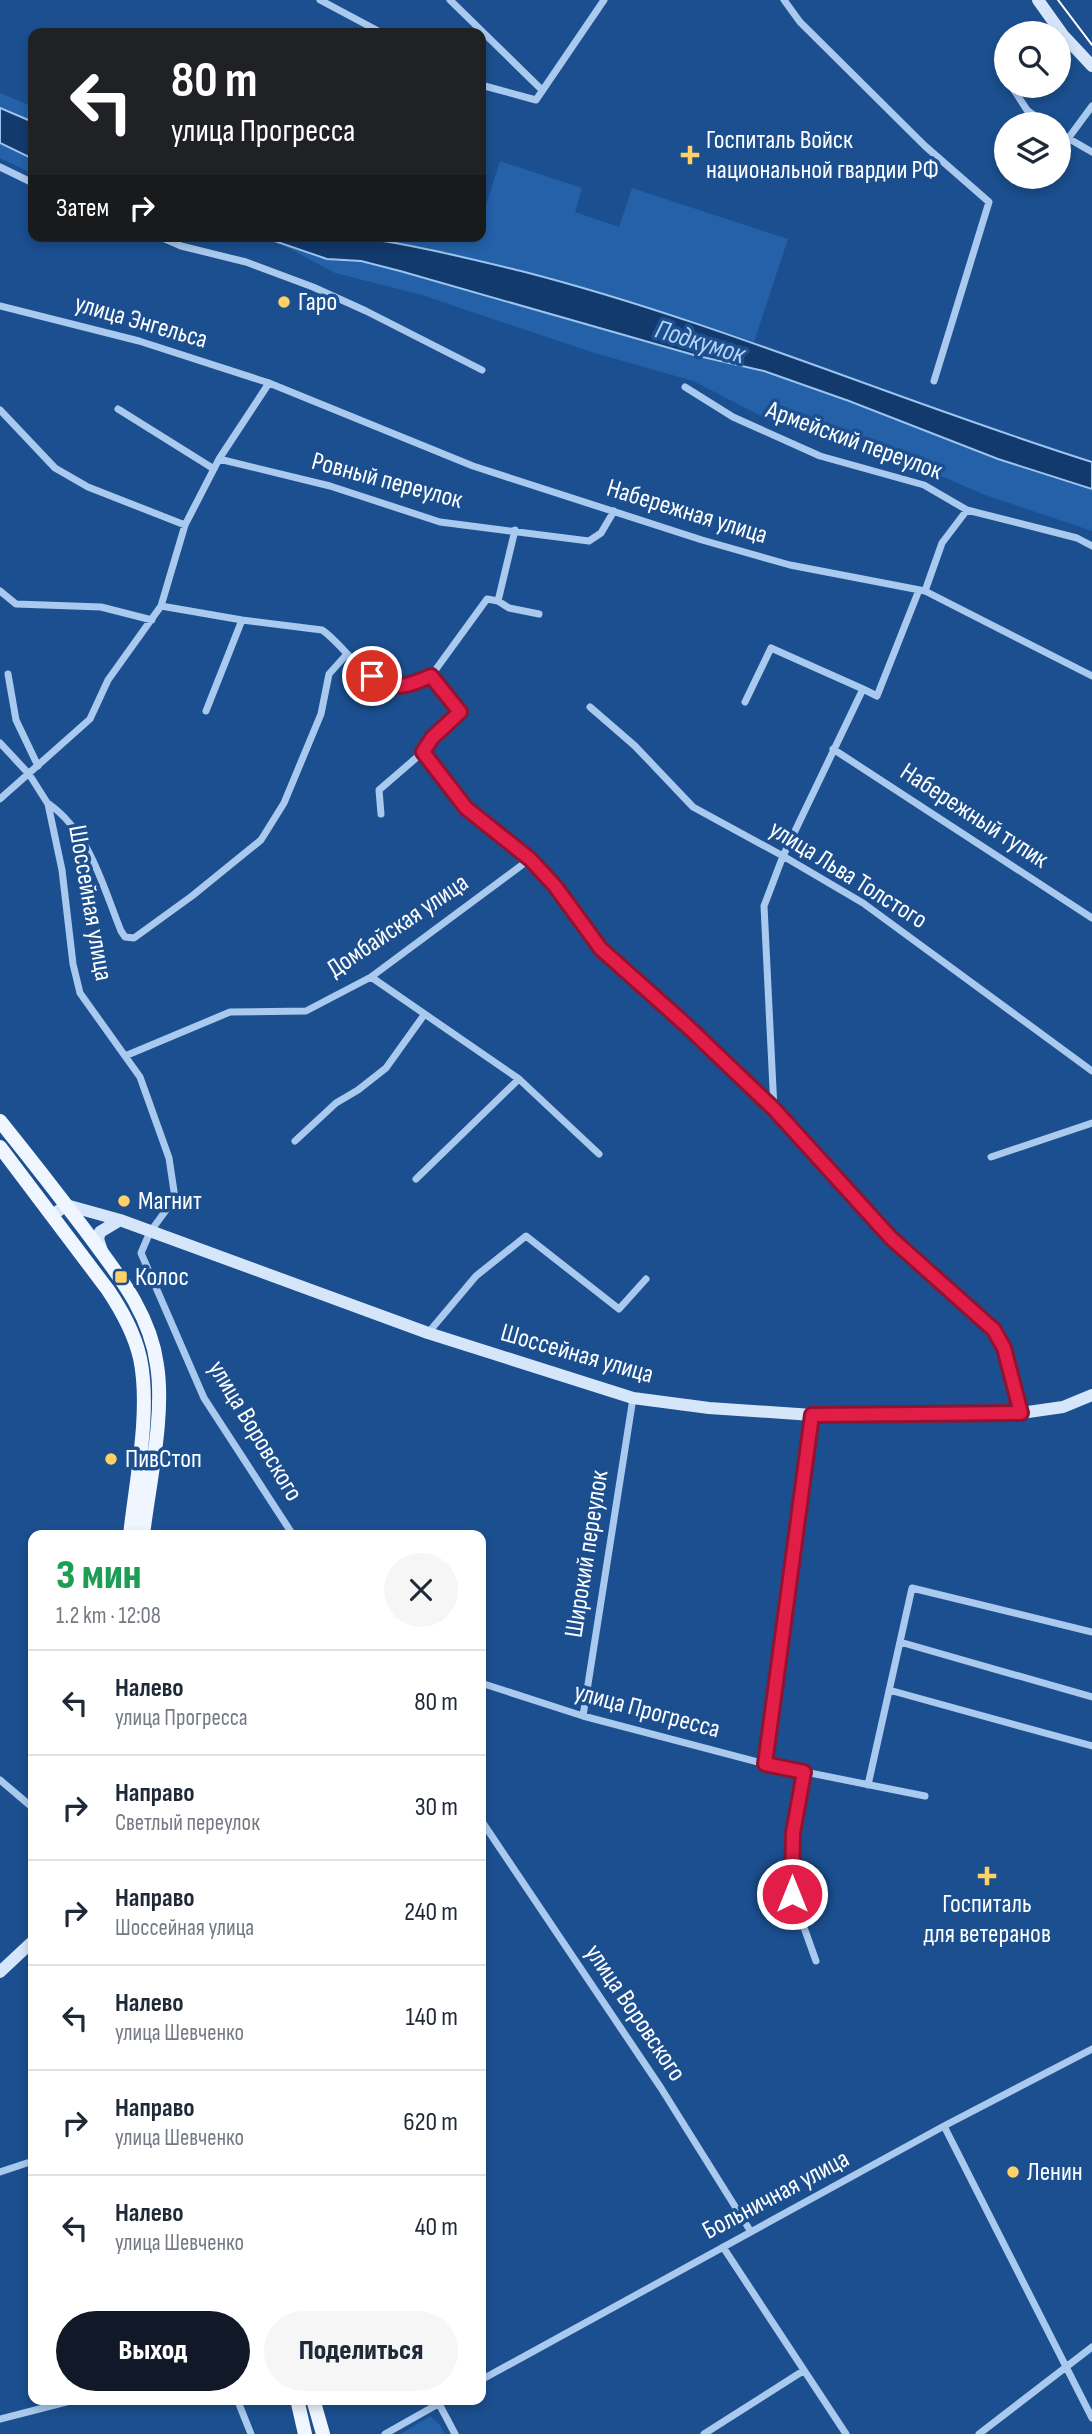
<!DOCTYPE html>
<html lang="ru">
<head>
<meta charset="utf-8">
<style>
  :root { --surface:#fff; --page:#f6f6f7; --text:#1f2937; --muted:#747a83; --line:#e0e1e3; --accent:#111827 }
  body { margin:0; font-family:"Sofia Sans Condensed",sans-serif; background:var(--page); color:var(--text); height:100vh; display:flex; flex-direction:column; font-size:26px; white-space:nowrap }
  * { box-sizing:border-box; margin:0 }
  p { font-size:23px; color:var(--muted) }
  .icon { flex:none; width:38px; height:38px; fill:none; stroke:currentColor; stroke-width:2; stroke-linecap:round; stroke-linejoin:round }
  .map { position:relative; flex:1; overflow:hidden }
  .drawer { position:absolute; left:28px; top:1530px; width:458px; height:875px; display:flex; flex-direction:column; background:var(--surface); border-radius:14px; box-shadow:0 4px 10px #0003 }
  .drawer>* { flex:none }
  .top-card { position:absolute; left:28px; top:28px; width:458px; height:214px; border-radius:14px; box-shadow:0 4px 10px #0003; background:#202124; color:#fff; overflow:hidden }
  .tools { position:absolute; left:994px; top:21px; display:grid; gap:14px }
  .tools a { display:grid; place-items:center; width:77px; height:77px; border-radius:50%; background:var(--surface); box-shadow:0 4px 10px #0003; font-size:35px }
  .pin { position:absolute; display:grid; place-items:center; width:60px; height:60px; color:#fff; margin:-30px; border:4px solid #fff; border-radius:50%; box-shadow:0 2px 7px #0007 }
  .me { position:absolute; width:77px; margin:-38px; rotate:0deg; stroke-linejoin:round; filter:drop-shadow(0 0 5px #0008) }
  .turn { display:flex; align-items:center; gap:24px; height:147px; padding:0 28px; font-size:32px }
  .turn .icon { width:91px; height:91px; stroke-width:2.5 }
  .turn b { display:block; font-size:49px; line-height:60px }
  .then { display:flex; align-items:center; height:66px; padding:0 28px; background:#0003; gap:14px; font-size:26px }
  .round { display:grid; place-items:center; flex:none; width:74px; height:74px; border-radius:37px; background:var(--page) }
  .head { display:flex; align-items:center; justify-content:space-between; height:119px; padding:0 28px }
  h1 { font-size:42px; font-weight:800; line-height:52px; color:#1e9e55 }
  .action { display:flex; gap:14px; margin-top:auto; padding:14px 28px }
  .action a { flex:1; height:80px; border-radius:42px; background:var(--accent); color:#fff; font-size:28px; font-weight:800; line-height:80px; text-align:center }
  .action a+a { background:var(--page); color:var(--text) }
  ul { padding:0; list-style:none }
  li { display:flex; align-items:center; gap:21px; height:105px; padding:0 28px; border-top:2px solid var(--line) }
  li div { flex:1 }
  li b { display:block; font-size:26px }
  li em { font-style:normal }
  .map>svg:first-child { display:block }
  .green { fill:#2461a8 }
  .water { fill:#123a6d; stroke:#9cc4f0; stroke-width:2 }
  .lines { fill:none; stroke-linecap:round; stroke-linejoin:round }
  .street { stroke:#a9c9ee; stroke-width:7 }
  .secondary { stroke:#d6e6fa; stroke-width:12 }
  .primary { stroke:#f0f6ff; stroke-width:14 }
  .tram { stroke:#fff; stroke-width:2 }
  .route-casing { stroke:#92132f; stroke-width:18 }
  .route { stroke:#e11d48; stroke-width:12 }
  .poi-dot { fill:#ffd166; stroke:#1b4f8f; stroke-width:2.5 }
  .labels { text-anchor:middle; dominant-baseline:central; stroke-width:7; stroke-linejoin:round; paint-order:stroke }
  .poi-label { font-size:26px; fill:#fff; stroke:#1b4f8f; text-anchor:start }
  .street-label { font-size:26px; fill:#fff; stroke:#1b4f8f }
  .water-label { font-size:28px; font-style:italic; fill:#b5d3f5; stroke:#1b4f8f }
</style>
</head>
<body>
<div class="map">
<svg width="1092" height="2434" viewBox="0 0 1092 2434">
  <rect width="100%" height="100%" fill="#1b4f8f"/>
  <path class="green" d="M0 93 33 107V122L0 108Z
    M0 143 33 159V174L0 158Z
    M500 161 582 188 575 212 619 227 632 188 788 239 754 342 583 287 469 258 354 236H465L474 243 476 236H481V221Z
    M275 241 327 259 361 261 400 271 694 355 764 371 849 401 998 459 1092 489V531L985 495 939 475 773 422 693 381 588 351 422 295 335 273Z
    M430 2416 440 2425 445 2434H401Z"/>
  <path class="water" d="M0 108 33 122V159L0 143Z
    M260 236C291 236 325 233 356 237 411 244 467 258 521 271 716 321 901 402 1092 462V489L998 459 849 401 764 371 694 355 400 271 361 261 327 259Z"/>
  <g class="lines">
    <path class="street" d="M320 0 382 33
      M450 0 542 90
      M784 0 800 22 925 146 989 202 934 381
      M481 85 536 100 604 0
      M1014 86 1012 87 1027 110 1046 124
      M1059 133 1092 152
      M1067 140 1092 106
      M0 167 33 183
      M158 236 181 246 246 262 313 287 366 311 482 370
      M0 306 139 341 269 383 473 466 702 540 790 565 925 591 1092 676
      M685 387 733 417 820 456 924 485 967 510 1077 538 1092 546
      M118 409 214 469
      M0 410 55 468 88 487 185 525
      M219 459 330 486 440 522 589 541 601 533 614 511
      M0 591 16 604 101 607 152 620
      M925 591 942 543 967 510
      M498 601 515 530
      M161 606 242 620 322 630C345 645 373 695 406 687 414 684 423 680 431 676L460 712 432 738 423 752 466 808 530 859 555 886 601 949 685 1024 774 1109 891 1238 994 1330 1004 1348 1021 1413
      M8 674 16 720 38 766
      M431 676 487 599 498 601 509 608 539 614
      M745 702 771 648 863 689
      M590 707 635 746 693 807 783 856 863 903 1092 1071
      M206 711 242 620
      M0 743 29 774 48 804 62 870 73 964 80 993 140 1077 169 1158 175 1198 150 1232 141 1253 204 1398 293 1535
      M833 749 1092 918
      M0 799 90 719 108 680 161 606 185 525 219 459 269 383
      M49 804C90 833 103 887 121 931L125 937 134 938 192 896 261 840 284 803 321 714 329 674 347 654
      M381 814 379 790 423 752
      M371 977 519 1079 599 1154
      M125 1056 230 1012 306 1011 371 977 530 859
      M774 1109 764 906 783 856 863 689 877 696 919 590
      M295 1141 336 1103 358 1090 386 1068 424 1015
      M991 1157 1092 1123
      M416 1179 519 1079
      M428 1333 476 1276 526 1236 619 1309 646 1279
      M900 1642 1092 1697
      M481 1683 583 1716 765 1764 925 1796
      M889 1690 1092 1746
      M583 1716 633 1398
      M765 1764 812 1415
      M804 1772 793 1833 792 1894 816 1961
      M0 1780 33 1808
      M868 1785 912 1588 1092 1632
      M481 1820 661 2088 751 2232
      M944 2126 1092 2418
      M0 2172 33 2161
      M723 2247 846 2434
      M481 2380 944 2126 1092 2049
      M237 2399 251 2434
      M437 2400 455 2434
      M0 2419 78 2399
      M385 2434 447 2399
      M704 2434 803 2371
      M979 2434 1092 2347"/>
    <path class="secondary" d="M1038 0 1063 35 1092 66
      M53 1215 66 1205 120 1220 428 1333 633 1398 709 1408 812 1415 1021 1413 1063 1407 1092 1395
      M102 1251 98 1239 100 1232 120 1220
      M0 1972 33 1941"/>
    <path class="primary" d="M0 1121C29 1157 57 1193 85 1230 116 1272 150 1312 157 1365 165 1415 149 1484 143 1535
      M0 1147 108 1290C122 1311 134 1332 140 1358 151 1410 136 1481 130 1535
      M297 2399 305 2434
      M313 2399 323 2434"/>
    <path class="tram" d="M1058 0 1092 45"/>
  </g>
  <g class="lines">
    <g class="route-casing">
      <path id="route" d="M372 676C397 691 405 687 431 676L460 712 432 738 423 752 466 808 530 859 555 886 601 949 685 1024 774 1109 891 1238 994 1330 1004 1348 1021 1413 812 1415 765 1764 804 1772 793 1833 792 1894"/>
    </g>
    <use href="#route" class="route"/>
  </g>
  <g class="poi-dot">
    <path d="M686.5 144.5h7v7h7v7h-7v7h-7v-7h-7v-7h7z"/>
    <circle cx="284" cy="302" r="7"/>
    <circle cx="124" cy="1201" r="7"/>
    <rect x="114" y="1270" width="14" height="14" rx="3.5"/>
    <circle cx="111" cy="1459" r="7"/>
    <path d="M983.5 1865.5h7v7h7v7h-7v7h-7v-7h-7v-7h7z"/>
    <circle cx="1013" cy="2172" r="7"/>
  </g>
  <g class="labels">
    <g class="poi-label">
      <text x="706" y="140">Госпиталь Войск<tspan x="706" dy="30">национальной гвардии РФ</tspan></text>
      <text x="298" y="302">Гаро</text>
      <text x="138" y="1201">Магнит</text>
      <text x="135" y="1277">Колос</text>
      <text x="125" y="1459">ПивСтоп</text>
      <text x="987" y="1904" text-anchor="middle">Госпиталь<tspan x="987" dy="30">для ветеранов</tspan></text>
      <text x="1027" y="2172">Ленин</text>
    </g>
    <g class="street-label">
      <text transform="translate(141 322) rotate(16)">улица Энгельса</text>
      <text transform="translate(854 441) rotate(20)">Армейский переулок</text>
      <text transform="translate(387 481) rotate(15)">Ровный переулок</text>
      <text transform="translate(687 512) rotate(17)">Набережная улица</text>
      <text transform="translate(974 816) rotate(33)">Набережный тупик</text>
      <text transform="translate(848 875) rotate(32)">улица Льва Толстого</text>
      <text transform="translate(90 903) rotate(80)">Шоссейная улица</text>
      <text transform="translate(398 926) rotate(-34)">Домбайская улица</text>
      <text transform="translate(577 1354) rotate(16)">Шоссейная улица</text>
      <text transform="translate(255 1431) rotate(59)">улица Воровского</text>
      <text transform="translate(587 1554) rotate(-81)">Широкий переулок</text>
      <text transform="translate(647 1711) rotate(15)">улица Прогресса</text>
      <text transform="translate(635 2013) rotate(56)">улица Воровского</text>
      <text transform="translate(776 2195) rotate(-28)">Больничная улица</text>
    </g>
    <g class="water-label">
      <text transform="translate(700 342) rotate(17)">Подкумок</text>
    </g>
  </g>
</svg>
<div class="tools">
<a><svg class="icon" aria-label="search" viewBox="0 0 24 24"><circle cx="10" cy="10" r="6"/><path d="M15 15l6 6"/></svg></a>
<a><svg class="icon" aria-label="layers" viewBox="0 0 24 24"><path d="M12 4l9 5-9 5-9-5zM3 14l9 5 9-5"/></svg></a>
</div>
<div class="pin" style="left:372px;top:676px;background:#d93025"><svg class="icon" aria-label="arrive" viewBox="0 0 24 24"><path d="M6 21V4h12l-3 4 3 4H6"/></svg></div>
<svg class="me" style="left:792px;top:1894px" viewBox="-20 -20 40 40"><circle r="17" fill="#e11d48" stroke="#fff" stroke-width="3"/><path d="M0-11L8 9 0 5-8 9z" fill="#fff"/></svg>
<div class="top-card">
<div class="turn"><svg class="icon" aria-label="left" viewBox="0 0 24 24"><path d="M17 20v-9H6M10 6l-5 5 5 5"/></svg><div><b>80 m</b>улица Прогресса</div></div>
<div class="then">Затем<svg class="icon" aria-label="right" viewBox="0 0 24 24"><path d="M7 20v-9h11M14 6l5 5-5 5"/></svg></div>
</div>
<section class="drawer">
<div class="head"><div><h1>3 мин</h1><p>1.2 km · 12:08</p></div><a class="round"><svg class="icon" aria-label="close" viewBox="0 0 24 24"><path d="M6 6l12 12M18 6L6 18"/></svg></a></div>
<ul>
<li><svg class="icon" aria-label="left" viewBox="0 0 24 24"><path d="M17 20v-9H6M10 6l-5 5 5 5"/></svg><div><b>Налево</b><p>улица Прогресса</p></div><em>80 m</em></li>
<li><svg class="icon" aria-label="right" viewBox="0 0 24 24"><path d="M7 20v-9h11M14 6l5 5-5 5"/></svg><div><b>Направо</b><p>Светлый переулок</p></div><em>30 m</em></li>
<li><svg class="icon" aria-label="right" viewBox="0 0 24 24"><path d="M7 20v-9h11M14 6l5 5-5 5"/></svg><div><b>Направо</b><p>Шоссейная улица</p></div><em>240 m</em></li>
<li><svg class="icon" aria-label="left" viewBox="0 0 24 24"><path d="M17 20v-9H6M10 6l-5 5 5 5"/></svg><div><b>Налево</b><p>улица Шевченко</p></div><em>140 m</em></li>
<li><svg class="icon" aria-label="right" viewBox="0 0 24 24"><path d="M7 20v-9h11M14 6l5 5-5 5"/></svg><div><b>Направо</b><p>улица Шевченко</p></div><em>620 m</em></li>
<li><svg class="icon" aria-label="left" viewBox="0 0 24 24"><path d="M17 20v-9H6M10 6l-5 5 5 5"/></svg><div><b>Налево</b><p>улица Шевченко</p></div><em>40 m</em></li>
</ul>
<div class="action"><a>Выход</a><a>Поделиться</a></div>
</section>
</div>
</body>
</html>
